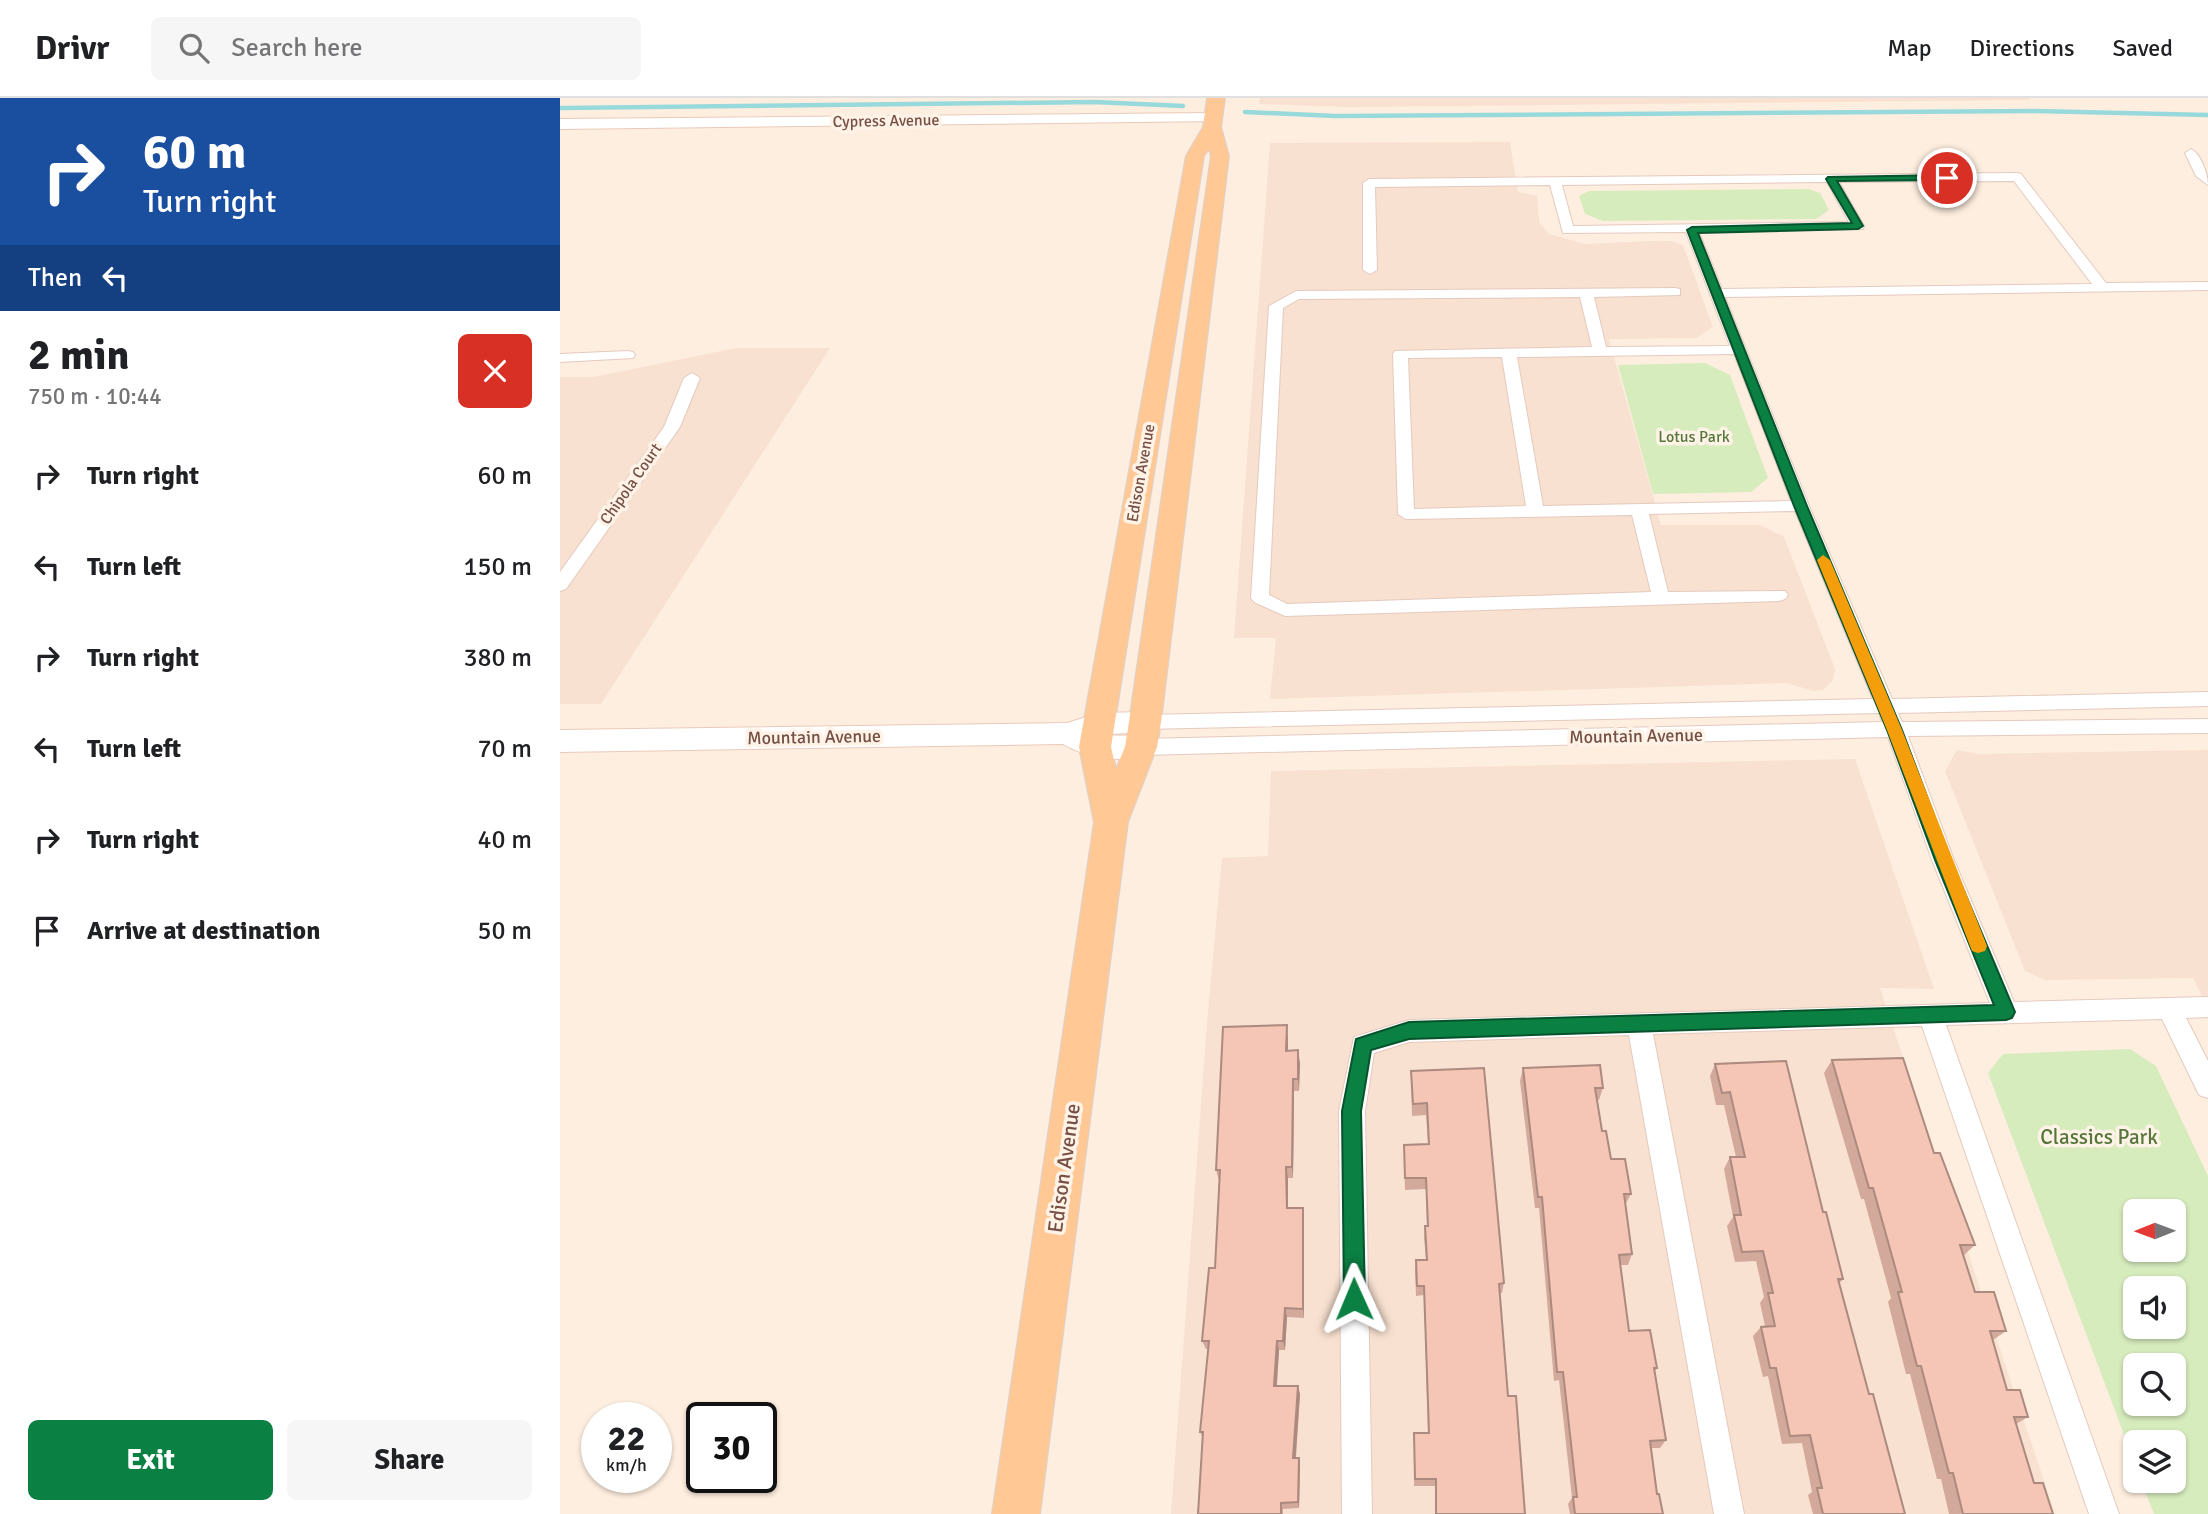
<!DOCTYPE html>
<html lang="en">
<head>
<meta charset="utf-8">
<style>
  :root { --surface:#fff; --page:#f6f6f6; --text:#202124; --muted:#757577; --line:#e0e0e0; --accent:#0b8043 }
  body { margin:0; font-family:Signika,sans-serif; background:var(--page); color:var(--text); height:100vh; display:flex; flex-direction:column; font-size:26px; white-space:nowrap }
  * { box-sizing:border-box; margin:0 }
  p { font-size:23px; color:var(--muted) }
  .icon { flex:none; width:38px; height:38px; fill:none; stroke:currentColor; stroke-width:2; stroke-linecap:round; stroke-linejoin:round }
  .map { position:relative; flex:1; overflow:hidden }
  .details { display:flex; flex-direction:column; background:var(--surface); width:560px }
  .details>* { flex:none }
  .banner { background:#1a4fa0; color:#fff; overflow:hidden }
  .needle { width:46px; rotate:269deg }
  .buttons { position:absolute; left:1563px; top:1101px; display:grid; gap:14px }
  .buttons a { display:grid; place-items:center; width:63px; height:63px; border-radius:10px; background:var(--surface); box-shadow:0 2px 5px #0004; font-size:35px }
  .speed { position:absolute; left:21px; top:1304px; display:flex; gap:14px; font-size:35px; font-weight:700; text-align:center }
  .speed>* { display:grid; place-content:center; width:91px; height:91px; border-radius:50%; background:var(--surface); box-shadow:0 2px 5px #0004; line-height:1 }
  .speed small { font-size:18px; font-weight:400 }
  .speed .limit { border:4px solid #111; border-radius:10px; background:#fff; color:#111 }
  .pin { position:absolute; display:grid; place-items:center; width:60px; height:60px; color:#fff; margin:-30px; border:4px solid #fff; border-radius:50%; box-shadow:0 2px 7px #0007 }
  .me { position:absolute; width:77px; margin:-38px; rotate:359deg; stroke-linejoin:round; filter:drop-shadow(0 0 5px #0008) }
  .turn { display:flex; align-items:center; gap:24px; height:147px; padding:0 28px; font-size:32px }
  .turn .icon { width:91px; height:91px; stroke-width:2.5 }
  .turn b { display:block; font-size:49px; line-height:60px }
  .then { display:flex; align-items:center; height:66px; padding:0 28px; background:#0003; gap:14px; font-size:26px }
  .round { display:grid; place-items:center; flex:none; width:74px; height:74px; border-radius:10px; background:var(--page) }
  .head { display:flex; align-items:center; justify-content:space-between; height:119px; padding:0 28px }
  h1 { font-size:42px; font-weight:800; line-height:52px }
  .primary-button { display:flex; gap:14px; margin-top:auto; padding:14px 28px }
  .primary-button a { flex:1; height:80px; border-radius:10px; background:var(--accent); color:#fff; font-size:28px; font-weight:800; line-height:80px; text-align:center }
  .primary-button a+a { background:var(--page); color:var(--text) }
  ul { padding:0; list-style:none }
  li { display:flex; align-items:center; gap:21px; height:91px; padding:0 28px }
  li div { flex:1 }
  li b { display:block; font-size:26px }
  li em { font-style:normal }
  header { display:flex; align-items:center; gap:42px; box-sizing:border-box; height:98px; padding:0 35px; background:var(--surface); border-bottom:2px solid var(--line) }
  header strong { font-size:33px }
  nav { display:flex; gap:38px; margin-inline-start:auto; font-size:24px }
  .search { width:490px; height:63px; background:var(--page); display:flex; align-items:center; gap:18px; box-sizing:border-box; padding:0 24px; border-radius:10px; color:var(--muted); font-size:26px }
  main { display:flex; flex:1; min-height:0 }
  .map>svg:first-child { display:block }
  .residential { fill:#f8e1d0 }
  .green { fill:#d7ecbd; fill-rule:evenodd }
  .lines { fill:none; stroke-linecap:round; stroke-linejoin:round }
  .stream { stroke:#98dadb; stroke-width:4.5 }
  .street-casing { stroke:#e4cabe; stroke-width:2 }
  .secondary-casing { stroke:#eacaba; stroke-width:2 }
  .primary-casing { stroke:#dbd2cf; stroke-width:2 }
  .street { fill:#fff; fill-rule:evenodd }
  .secondary { fill:#fff; fill-rule:evenodd }
  .primary { fill:#ffc895; fill-rule:evenodd }
  .wall { fill:#d3a99c }
  .shaded-wall { fill:#ac8a7f }
  .building { fill:#f5c5b5; stroke:#ac8a7f; stroke-width:2 }
  .route { fill:#0b8043; stroke:#07532c; stroke-width:2 }
  .slow { fill:#f59e0b }
  .labels { text-anchor:middle; dominant-baseline:central; stroke-width:7; stroke-linejoin:round; paint-order:stroke }
  .far-street-label { font-size:16px; fill:#765045; stroke:#fff2e7 }
  .far-park-label { font-size:16px; fill:#55773a; stroke:#fff2e7 }
  .street-label { font-size:18px; fill:#765045; stroke:#fff2e7 }
  .near-park-label { font-size:21px; fill:#55773a; stroke:#fff2e7 }
  .near-street-label { font-size:21px; fill:#765045; stroke:#fff2e7 }
</style>
</head>
<body>
<header>
<strong>Drivr</strong>
<div class="search"><svg class="icon" aria-label="search" viewBox="0 0 24 24"><circle cx="10" cy="10" r="6"/><path d="M15 15l6 6"/></svg>Search here</div>
<nav><a>Map</a><a>Directions</a><a>Saved</a></nav>
</header>
<main>
<section class="details">
<div class="banner">
<div class="turn"><svg class="icon" aria-label="right" viewBox="0 0 24 24"><path d="M7 20v-9h11M14 6l5 5-5 5"/></svg><div><b>60 m</b>Turn right</div></div>
<div class="then">Then<svg class="icon" aria-label="left" viewBox="0 0 24 24"><path d="M17 20v-9H6M10 6l-5 5 5 5"/></svg></div>
</div>
<div class="head"><div><h1>2 min</h1><p>750 m · 10:44</p></div><a class="round" style="background:#d93025;color:#fff"><svg class="icon" aria-label="close" viewBox="0 0 24 24"><path d="M6 6l12 12M18 6L6 18"/></svg></a></div>
<ul>
<li><svg class="icon" aria-label="right" viewBox="0 0 24 24"><path d="M7 20v-9h11M14 6l5 5-5 5"/></svg><div><b>Turn right</b></div><em>60 m</em></li>
<li><svg class="icon" aria-label="left" viewBox="0 0 24 24"><path d="M17 20v-9H6M10 6l-5 5 5 5"/></svg><div><b>Turn left</b></div><em>150 m</em></li>
<li><svg class="icon" aria-label="right" viewBox="0 0 24 24"><path d="M7 20v-9h11M14 6l5 5-5 5"/></svg><div><b>Turn right</b></div><em>380 m</em></li>
<li><svg class="icon" aria-label="left" viewBox="0 0 24 24"><path d="M17 20v-9H6M10 6l-5 5 5 5"/></svg><div><b>Turn left</b></div><em>70 m</em></li>
<li><svg class="icon" aria-label="right" viewBox="0 0 24 24"><path d="M7 20v-9h11M14 6l5 5-5 5"/></svg><div><b>Turn right</b></div><em>40 m</em></li>
<li><svg class="icon" aria-label="arrive" viewBox="0 0 24 24"><path d="M6 21V4h12l-3 4 3 4H6"/></svg><div><b>Arrive at destination</b></div><em>50 m</em></li>
</ul>
<div class="primary-button"><a>Exit</a><a>Share</a></div>
</section>
<div class="map">
<svg width="1648" height="1416" viewBox="0 0 1648 1416">
  <rect width="100%" height="100%" fill="#feeedf"/>
  <path class="residential" d="M700 0H1468L1470 2 791 9 699 6Z
    M950 44 958 94 977 98 979 124 989 136 1025 146 1091 143H1111L1123 147 1153 229 1136 240 1049 241 1101 427H1200L1224 439 1275 571 1273 582 1263 592 1253 593 1227 585 710 601 716 540H674L710 45Z
    M176 250H270L41 606H0V279H34Z
    M1397 652 1419 656 1648 652V910L1633 880 1485 882 1465 873 1385 673Z
    M1295 661 1374 891 1320 890 1495 1416H611L647 925 662 760 708 758 711 673Z"/>
  <path class="green" d="M1248 91 1260 95 1269 112 1256 121 1043 123 1025 116 1019 98 1029 93Z
    M1145 265 1170 277 1208 380 1191 394 1093 396 1058 267Z
    M1570 951 1596 968 1648 1078V1416H1594L1581 1383 1614 1382V1344H1575V1366L1428 975 1443 956ZM1614 1113V1152H1575V1113ZM1614 1190V1228H1575V1190ZM1614 1267V1306H1575V1267Z"/>
  <g class="lines">
    <path class="stream" d="M0 10 535 4 623 8
      M685 14 775 18 1476 13 1648 17"/>
    <g class="street-casing">
      <path id="street" d="M1631 51C1641 56 1648 76 1648 87L1636 78 1625 55Z
        M1457 75 1461 76 1546 185 1648 184V192L1165 199 1249 408 1332 601 1648 594V608L1338 615 1342 624 1648 621V635L1348 638 1394 762 1454 904 1648 899V919L1626 920 1648 963V1000L1639 997 1602 921 1386 927 1559 1416H1529L1362 928 1093 936 1184 1416H1154L1069 937 849 944 814 955 805 1013 812 1416H782L779 1013 794 939 849 922 1430 905 1372 762 1328 639 581 657 574 654 571 649 574 644 581 641 1322 624 1319 615 585 631 578 629 575 624 578 619 585 617 1313 601 1235 413 1089 416 1108 494 1225 493 1228 497 1225 501 1219 503 725 518 694 504 691 500 709 208 736 193 1115 190 1120 191V197L1034 199 1046 249 1170 248 1126 134 1003 135 990 87 815 89 817 172 810 176 803 172V85L809 81ZM1454 83 1532 186 1162 191 1139 134 1303 131 1304 128 1279 84ZM1267 84 1289 124 1013 128 1002 87ZM1020 199 1032 249 835 253 833 256 838 416 846 421 1072 417 1091 494 727 506 709 497 723 210 739 201ZM1174 256 1231 403 983 408 957 259ZM942 259 966 408 854 411 848 260Z
        M68 253 73 254 75 257 73 260 0 264V256Z
        M132 275 140 280 120 329 6 491 0 493V474L104 329 124 280Z"/>
    </g>
    <g class="secondary-casing">
      <path id="secondary" d="M653 15 659 17 661 20 659 23 0 31V21Z
        M585 614 595 617 599 624 595 631 585 634 535 637 581 638 591 641 595 649 591 657C563 665 528 661 503 646L0 654V632L507 625 539 615Z"/>
    </g>
    <g class="primary-casing">
      <path id="primary" d="M647 0H665L661 29 669 58 601 624 597 649 568 724 480 1416H432L534 724 519 649 626 58 643 29ZM649 51 651 58 569 624 565 649 556 671 551 649 644 58Z"/>
    </g>
    <use href="#street" class="street"/>
    <use href="#secondary" class="secondary"/>
    <use href="#primary" class="primary"/>
  </g>
  <path class="wall" d="M728 940V953L740 965 739 993H734L733 1080H728V1110L744 1120V1220L727 1219 725 1252H719L717 1288 740 1296 736 1360 740 1367 739 1410 723 1411V1416H638L643 1340 640 1334 648 1251H646L642 1243 655 1170 659 1083 656 1072Z
    M1272 962 1374 1055 1415 1147 1404 1157 1415 1194 1446 1233 1433 1242 1447 1292 1468 1319 1456 1326 1474 1385 1493 1416H1389L1381 1381H1377L1350 1276H1346L1328 1204 1331 1200 1304 1101H1301L1264 975Z
    M1155 966 1263 1114 1283 1181 1279 1186 1309 1296 1345 1416H1253L1248 1397 1252 1394 1242 1345 1222 1346 1208 1278 1203 1279 1193 1238 1201 1229 1205 1228 1200 1205 1204 1199 1196 1163 1175 1164 1167 1128 1173 1119 1164 1071 1170 1059H1176L1164 1007H1156L1150 978Z
    M924 970 944 1185 942 1195H939L948 1298 965 1416H875V1388H854V1335H868L864 1197 856 1198 855 1172 856 1162H866L864 1139 865 1128H867L866 1091 845 1092 844 1047 868 1046 866 1017 852 1018 851 973Z
    M963 970 1043 990 1039 1002H1037L1042 1033 1051 1061 1071 1096 1065 1107 1072 1156 1068 1167H1060L1069 1233 1097 1270 1095 1273 1106 1342 1100 1350H1091L1097 1396 1103 1416H1010L1008 1406 1012 1400 999 1282 994 1283 979 1110H975L960 983Z"/>
  <path class="shaded-wall" d="M727 927 728 940V965L726 953Z
    M738 952 740 965 739 993 738 981Z
    M733 981 734 993 733 1080 732 1069Z
    M726 1069 728 1080V1120L727 1110Z
    M743 1110 744 1120V1220L743 1211Z
    M725 1210 727 1219 725 1252 723 1243Z
    M717 1243 719 1252 716 1296 714 1288Z
    M738 1288 740 1296 735 1367 733 1360Z
    M739 1360 740 1367 739 1410 738 1404Z"/>
  <path class="building" d="M727 927 726 953 738 952V981H733L732 1069H726L727 1110H743V1211L725 1210 723 1243H717L714 1288H738L733 1360H739L738 1404 721 1405V1416H638L643 1334H640L649 1243H642L649 1170H655L660 1072H656L663 929Z
    M1343 960 1374 1055H1380L1415 1147H1400L1415 1194H1434L1446 1233H1430L1447 1292H1460L1468 1319H1454L1474 1385H1483L1493 1416H1403L1393 1375H1389L1361 1268H1357L1338 1194H1342L1313 1090H1309L1272 962Z
    M1226 963 1263 1114H1266L1283 1181H1278L1309 1296H1313L1345 1416H1263L1257 1390H1262L1250 1337 1230 1338 1216 1270H1210L1201 1229 1215 1228 1208 1195H1213L1203 1153 1182 1154 1174 1117H1181L1170 1059H1185L1170 994 1162 995 1155 966Z
    M1040 967 1043 990H1035L1042 1033H1046L1051 1061H1065L1071 1096H1064L1072 1156 1059 1157 1069 1233 1090 1232 1097 1270H1094L1106 1342 1090 1343 1097 1396H1099L1103 1416H1015L1013 1399H1017L1003 1274H997L982 1099H978L963 970Z
    M924 970 944 1185 939 1186 948 1298H956L965 1416H876V1381H855L854 1335H869L864 1188H857L856 1162H867L865 1128H868L866 1080H845L844 1047 869 1046 867 1005 853 1006 851 973Z"/>
  <path class="route" d="M1387 77 1391 78V82L1277 83 1303 128 1298 131 1138 135 1247 408 1342 632 1391 762 1455 914 1452 920 1446 922 849 941 811 952 801 1013 805 1201 802 1208 794 1211 787 1208 784 1201 782 1013 796 941 849 924 1434 907 1375 762 1327 632 1234 408 1127 132 1132 129 1292 125 1266 81 1268 79Z"/>
  <path class="slow" d="M1263 457 1270 462 1342 632 1427 848 1425 853 1418 855 1412 853 1410 848 1327 632 1257 462Z"/>
  <g class="labels">
    <g class="far-street-label">
      <text transform="translate(326 23) rotate(-1)">Cypress Avenue</text>
      <text transform="translate(581 375) rotate(-80)">Edison Avenue</text>
      <text transform="translate(71 386) rotate(-55)">Chipola Court</text>
    </g>
    <g class="far-park-label">
      <text x="1134" y="339">Lotus Park</text>
    </g>
    <g class="street-label">
      <text transform="translate(1076 638) rotate(-1)">Mountain Avenue</text>
      <text transform="translate(254 639) rotate(-1)">Mountain Avenue</text>
    </g>
    <g class="near-park-label">
      <text x="1539" y="1039">Classics Park</text>
    </g>
    <g class="near-street-label">
      <text transform="translate(504 1070) rotate(-82)">Edison Avenue</text>
    </g>
  </g>
</svg>
<div class="buttons">
<a><svg class="needle" viewBox="-14 -14 28 28"><path d="M0-13l5 13h-10z" fill="#e53935"/><path d="M0 13l5-13h-10z" fill="#757577"/></svg></a>
<a><svg class="icon" aria-label="sound" viewBox="0 0 24 24"><path d="M4 9h4l5-4v14l-5-4H4zM17 9q2 3 0 6"/></svg></a>
<a><svg class="icon" aria-label="search" viewBox="0 0 24 24"><circle cx="10" cy="10" r="6"/><path d="M15 15l6 6"/></svg></a>
<a><svg class="icon" aria-label="layers" viewBox="0 0 24 24"><path d="M12 4l9 5-9 5-9-5zM3 14l9 5 9-5"/></svg></a>
</div>
<div class="speed"><div>22<small>km/h</small></div><div class="limit">30</div></div>
<div class="pin" style="left:1387px;top:80px;background:#d93025"><svg class="icon" aria-label="arrive" viewBox="0 0 24 24"><path d="M6 21V4h12l-3 4 3 4H6"/></svg></div>
<svg class="me" style="left:794px;top:1201px" viewBox="-20 -20 40 40"><path d="M0-17L14 15 0 8-14 15z" fill="#0b8043" stroke="#fff" stroke-width="4"/></svg>
</div>
</main>
</body>
</html>
